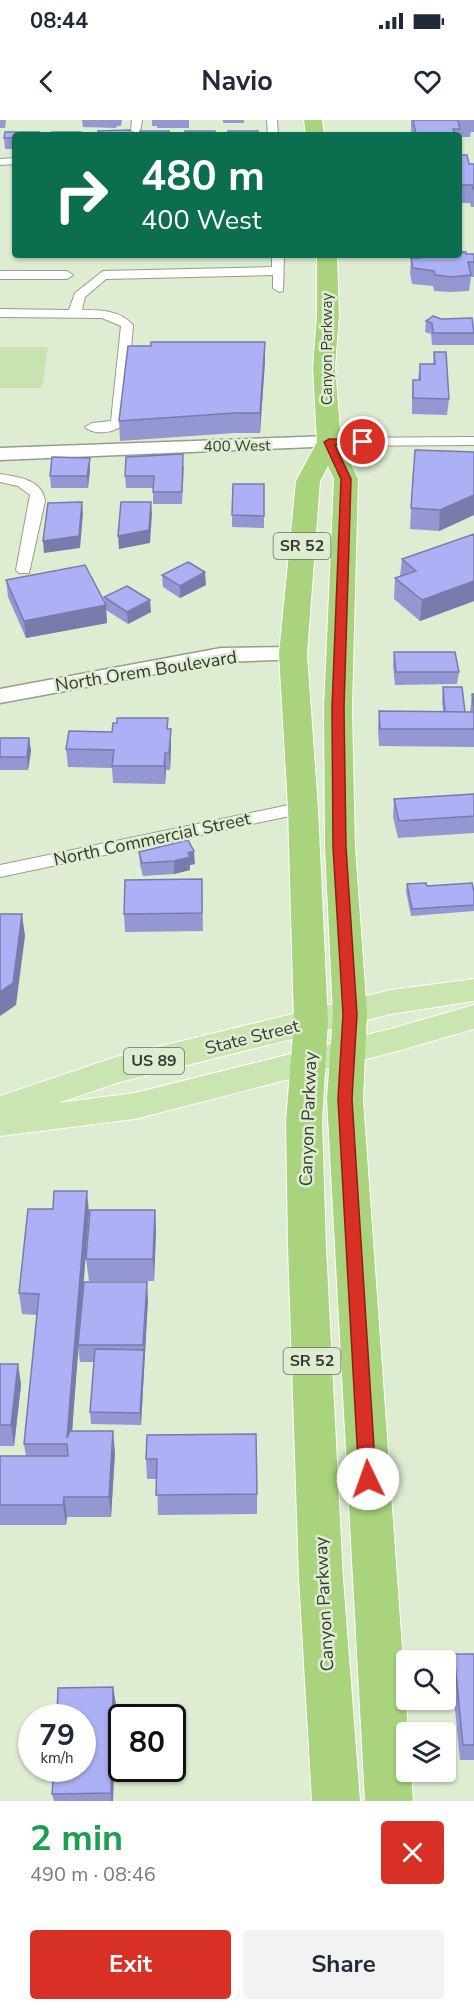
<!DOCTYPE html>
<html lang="en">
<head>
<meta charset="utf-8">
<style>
  :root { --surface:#fff; --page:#f2f2f3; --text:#1f2937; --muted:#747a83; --accent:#d93025 }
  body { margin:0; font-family:"Nunito Sans",sans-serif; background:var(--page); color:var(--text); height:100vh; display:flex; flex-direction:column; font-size:22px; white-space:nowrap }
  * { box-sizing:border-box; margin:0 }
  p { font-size:20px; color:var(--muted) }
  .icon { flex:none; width:33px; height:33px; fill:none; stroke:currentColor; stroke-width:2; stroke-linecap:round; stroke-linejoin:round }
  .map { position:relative; height:1681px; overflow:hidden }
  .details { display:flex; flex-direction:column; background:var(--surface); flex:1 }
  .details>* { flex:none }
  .guide { position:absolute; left:12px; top:12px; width:450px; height:126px; border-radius:6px; box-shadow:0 2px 4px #0004; background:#0b6e4f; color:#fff; overflow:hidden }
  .fabs { position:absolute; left:396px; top:1530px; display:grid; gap:12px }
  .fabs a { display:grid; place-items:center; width:60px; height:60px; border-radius:6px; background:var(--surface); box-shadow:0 2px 4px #0004; font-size:30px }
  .speed { position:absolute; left:18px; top:1584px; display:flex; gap:12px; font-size:30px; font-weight:700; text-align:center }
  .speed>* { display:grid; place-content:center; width:78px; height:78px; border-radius:50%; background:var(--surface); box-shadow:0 2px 4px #0004; line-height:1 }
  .speed small { font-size:15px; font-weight:400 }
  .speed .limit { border:3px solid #111; border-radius:9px; background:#fff; color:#111 }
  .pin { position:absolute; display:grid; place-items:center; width:51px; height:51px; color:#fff; margin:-26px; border:3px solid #fff; border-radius:50%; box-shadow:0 2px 6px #0007 }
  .me { position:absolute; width:66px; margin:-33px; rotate:357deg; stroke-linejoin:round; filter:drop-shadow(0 0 4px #0008) }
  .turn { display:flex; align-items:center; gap:21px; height:126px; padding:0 30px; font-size:27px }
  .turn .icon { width:78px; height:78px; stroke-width:2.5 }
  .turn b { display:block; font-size:42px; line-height:51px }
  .round { display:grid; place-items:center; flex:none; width:63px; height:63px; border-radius:6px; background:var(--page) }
  .headline { display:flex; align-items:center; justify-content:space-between; height:102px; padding:0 30px }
  h1 { font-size:36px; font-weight:700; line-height:45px; color:#1e9e55 }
  .action { display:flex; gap:12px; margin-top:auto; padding:12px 30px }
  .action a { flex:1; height:69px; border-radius:6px; background:var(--accent); color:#fff; font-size:24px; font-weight:700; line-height:69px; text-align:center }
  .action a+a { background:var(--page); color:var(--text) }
  .status { display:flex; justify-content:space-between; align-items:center; height:42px; padding:0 30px; background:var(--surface); direction:ltr }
  .status svg { height:16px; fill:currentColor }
  header { display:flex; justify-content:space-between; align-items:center; height:78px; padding:0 30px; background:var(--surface); font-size:27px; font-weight:700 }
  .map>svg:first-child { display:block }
  .green { fill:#c8e3b0 }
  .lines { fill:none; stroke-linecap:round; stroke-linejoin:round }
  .street-casing { stroke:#93a087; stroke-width:2 }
  .secondary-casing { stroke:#93a087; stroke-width:3 }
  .primary-casing { stroke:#fff; stroke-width:2 }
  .highway-casing { stroke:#fff; stroke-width:2 }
  .street { fill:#fff; fill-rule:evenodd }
  .secondary { fill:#fff; fill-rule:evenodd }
  .primary { fill:#cbe5b1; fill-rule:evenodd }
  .highway { fill:#a9d47d; fill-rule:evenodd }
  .wall { fill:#9497d2 }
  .shaded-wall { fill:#787bab }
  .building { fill:#acb0f4; stroke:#787bab; stroke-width:1.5 }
  .route { fill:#d93025; stroke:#8d1f18; stroke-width:1.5 }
  .labels { text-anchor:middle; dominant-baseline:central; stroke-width:5; stroke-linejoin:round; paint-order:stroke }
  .far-street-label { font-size:15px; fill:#363b31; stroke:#deecd2 }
  .shield { fill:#deecd2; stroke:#687061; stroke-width:1.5 }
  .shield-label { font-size:16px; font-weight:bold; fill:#363b31 }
  .street-label { font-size:18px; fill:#363b31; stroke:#deecd2 }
</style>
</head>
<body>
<div class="status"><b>08:44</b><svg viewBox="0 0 49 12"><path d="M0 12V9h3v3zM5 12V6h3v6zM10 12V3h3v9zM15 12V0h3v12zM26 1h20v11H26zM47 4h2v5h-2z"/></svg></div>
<header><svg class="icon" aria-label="back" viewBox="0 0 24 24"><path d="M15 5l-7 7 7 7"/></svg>Navio<svg class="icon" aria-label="heart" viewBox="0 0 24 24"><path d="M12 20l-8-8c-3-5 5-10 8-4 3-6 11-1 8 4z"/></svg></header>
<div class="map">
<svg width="474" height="1681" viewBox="0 0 474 1681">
  <rect width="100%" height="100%" fill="#deecd2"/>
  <path class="green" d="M0 227H48L42 268H0Z"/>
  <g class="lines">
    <g class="street-casing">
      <path id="street" d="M132 0H142L140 12 136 13 131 10Z
        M267 0H277L278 15H268Z
        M15 38V44L0 45V39Z
        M272 135H284L283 171 279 172 273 168V155L106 159 85 177 82 190C100 190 120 190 133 205L125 303C116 313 95 316 85 307L92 303 111 301 121 206 102 198 0 197V189L69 190 75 173 103 151 272 147Z
        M0 151H67L73 155 67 159H0Z
        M474 317V325L329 326 322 322 329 318Z
        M0 354C18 357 42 359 45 381L29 453H19L16 450 30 375 18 366 0 362Z
        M303 682 309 684 312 688 309 692 0 757V745Z"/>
    </g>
    <g class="secondary-casing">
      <path id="secondary" d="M329 316 336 318 339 322 336 326 0 340V328Z
        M293 527 301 529 305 534 301 539 221 542 0 583V569L221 528Z"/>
    </g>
    <g class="primary-casing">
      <path id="primary" d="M474 859V881L391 894 120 962 58 983 135 973 394 908 474 885V909L394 932 135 999 0 1016V976L116 937 391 870Z"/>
    </g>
    <g class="highway-casing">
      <path id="highway" d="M304 0H322L324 15H306Z
        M317 135H337L339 195 335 247 341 322 358 359 352 588 355 727 367 894 363 979 408 1612 406 1652H411L413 1681H365L327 979 333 894 325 727 324 588 334 359 328 346 320 361 307 534 318 688 328 902 322 1001 326 1127 343 1458 360 1681H312L299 1458 288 1127 286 1001 294 902 288 688 279 534 296 361 317 322 313 247 317 195Z"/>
    </g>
    <use href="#street" class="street"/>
    <use href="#secondary" class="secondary"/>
    <use href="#primary" class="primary"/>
    <use href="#highway" class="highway"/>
  </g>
  <path class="wall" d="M0 0H6L5 8H0Z
    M82 0H122L121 6H117L116 8 83 7Z
    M152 0H189V8H157V6H152Z
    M223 0H244V3H223Z
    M411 0H474V12H471L470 17H460L459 26V15H411Z
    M5 12H39V15H15V29H5L4 18Z
    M459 31 460 35 469 44H474V87H471L470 83H459Z
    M466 134H474V157H471L469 171 451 172 434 171 433 166 412 164 410 153 411 138H419V135Z
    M426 201 474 209V225H432L431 214 425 212Z
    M434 232 449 279 447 295 412 294V276L413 260H418L420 244H433Z
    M265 241 260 313H235L120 321 119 301Z
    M474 332V395L439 411 410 409 413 350Z
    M90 338V349L88 368H51L50 356Z
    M184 346 182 384H153V368H126L125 356Z
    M264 364V408L232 407V395Z
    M474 414V481L420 501 394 479 395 458 400 456 402 439Z
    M162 455 206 465 180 478 163 467Z
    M6 460 105 483 104 477 151 492 128 504 106 490 107 503 26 518 8 477Z
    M394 532 459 552 457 564 395 565 393 545Z
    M443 567 465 592H470L472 574H474V627L379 626 378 609 379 591H443L442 580Z
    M168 609 171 627 170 650H166L165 664 113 663 112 648 68 647 66 629 112 612Z
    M0 618H29L31 631 28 650H0Z
    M474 674V713L398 718 393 697 394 679Z
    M139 732 195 744 190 745V750L174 754 143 756 140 745Z
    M202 759 203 811 125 812 124 794Z
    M407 764 474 772V791L411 796 406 771Z
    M155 1090 156 1111 154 1161H89L86 1139Z
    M89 1092 80 1210 148 1179 141 1305 91 1304 90 1292 94 1242H80L78 1226 72 1311 115 1332 111 1397H67L66 1405H0V1336H26L24 1324 37 1195 22 1194 19 1173Z
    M0 1244H18L21 1265 14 1326H0Z
    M147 1315 257 1374V1394L158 1395 157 1359H147L146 1339Z
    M454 1534H474V1640H460L451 1549Z
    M113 1567 116 1585 113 1681H54L52 1674Z"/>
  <path class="shaded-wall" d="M265 222V241L260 313V293Z
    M90 338V349L88 368 87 356Z
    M474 375V395L439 411 440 390Z
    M82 382 83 394 80 428 44 433 43 421Z
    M151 382 152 394 150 423 119 429 118 416Z
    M205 452 206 465 180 478V466Z
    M474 461V481L420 501 422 480Z
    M150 480 151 492 128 504 127 492Z
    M106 485 107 503 26 518 24 501Z
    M171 609V627L170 650 169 633Z
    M29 618 31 631 28 650 27 637Z
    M165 633 166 650 165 664 164 646Z
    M194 731 195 744 190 745V750L174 754V741L188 733Z
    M22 794 25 816 16 885 0 896V872Z
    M87 1071 89 1092 70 1338 67 1318Z
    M155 1090 156 1111 154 1161 153 1139Z
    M147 1162 148 1179 141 1305 140 1293Z
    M18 1244 21 1265 14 1326 11 1305Z
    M113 1311 115 1332 111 1397 109 1377Z
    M64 1377 67 1397 66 1405 63 1385Z
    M113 1567 116 1585 113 1681H111V1673Z"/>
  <path class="building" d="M413 0H458L460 9H453L455 14H416Z
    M130 10 129 15H98V11Z
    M140 11H169V15H140Z
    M185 11H215V15H184Z
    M228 11H258L259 15H228Z
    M5 12H39L38 15H15V18H4Z
    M52 12H81V15H51Z
    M459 31 460 35H467L469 44H474V69H473L472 65H461V61H459Z
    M459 132H466V134H474V142H468L471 155 452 157 435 155 434 151 413 148 411 138H420V135H459Z
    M433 196 441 199 472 198 474 213H433L432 203 426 201Z
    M151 222H265L260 293H235L119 301 128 226H151Z
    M434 232H446L449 279 413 278V260H420V244H435Z
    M415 330 474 332V375L440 390 411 388Z
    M183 334 182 372H153L154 356H125L126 337Z
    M52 337 90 338 87 356H50Z
    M233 364H264V396L232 395Z
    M82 382 79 416 43 421 48 383Z
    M121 382H151L149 410 118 416Z
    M474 414V461L422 480 395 458 416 451 402 439Z
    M188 442 205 452 180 466 162 455Z
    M85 445 106 485 24 501 6 460Z
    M127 466 150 480 127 492 104 477Z
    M394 532H455L459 552H396Z
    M443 567H462L465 592H445Z
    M472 574H474V591Z
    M379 591 474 592V609H380Z
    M117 598H168L167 609H171L169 633H165L164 646H112L114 630 66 629 69 611 112 612 113 603H117Z
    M0 618H29L27 637H0Z
    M474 674V696L399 701 394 679Z
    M188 720 194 731 188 733 190 737 174 741 142 743 139 732Z
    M202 759V793L124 794 125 760Z
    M426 763 427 766 472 763 474 772V785L412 789 407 764Z
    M0 794H22L13 863 0 872Z
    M54 1071H87L67 1318 70 1311H113L109 1377H64L63 1385H0V1336H68L67 1324H24L39 1174 19 1173 28 1089H53Z
    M90 1090H155L153 1139H86Z
    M84 1162H147L143 1225H78Z
    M95 1229 144 1230 140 1293 90 1292Z
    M0 1244H18L11 1305H0Z
    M256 1314 257 1374 156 1375 157 1339H146L147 1315Z
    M454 1534H474V1625H463Z
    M113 1567 111 1673 52 1674 54 1648H82V1598H57L58 1568Z"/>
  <path class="route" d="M363 319 368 322 367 324 335 325 351 359 344 588 346 727 357 894 352 979 376 1359 374 1365 368 1367 361 1365 359 1359 338 979 343 894 333 727 332 588 341 359 324 322 329 319Z"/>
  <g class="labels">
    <g class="far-street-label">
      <text transform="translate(327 229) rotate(-90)">Canyon Parkway</text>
      <text transform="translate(237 326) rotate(-1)">400 West</text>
    </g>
    <g class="shield">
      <rect x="273.5" y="413" width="57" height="26" rx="4.5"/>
      <rect x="124" y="928" width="60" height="26" rx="4.5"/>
      <rect x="283.5" y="1228" width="57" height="26" rx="4.5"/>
    </g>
    <g class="shield-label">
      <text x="302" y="426">SR 52</text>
      <text x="154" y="941">US 89</text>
      <text x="312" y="1241">SR 52</text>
    </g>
    <g class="street-label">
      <text transform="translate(146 551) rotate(-9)">North Orem Boulevard</text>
      <text transform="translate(152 719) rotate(-12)">North Commercial Street</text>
      <text transform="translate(252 917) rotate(-14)">State Street</text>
      <text transform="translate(308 999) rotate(-88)">Canyon Parkway</text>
      <text transform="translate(324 1484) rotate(-93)">Canyon Parkway</text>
    </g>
  </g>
</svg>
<div class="fabs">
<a><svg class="icon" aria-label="search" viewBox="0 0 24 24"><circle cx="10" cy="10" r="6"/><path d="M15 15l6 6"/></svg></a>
<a><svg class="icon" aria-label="layers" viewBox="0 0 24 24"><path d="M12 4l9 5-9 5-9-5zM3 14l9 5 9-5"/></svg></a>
</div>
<div class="speed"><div>79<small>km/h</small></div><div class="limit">80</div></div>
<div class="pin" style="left:363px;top:322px;background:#d93025"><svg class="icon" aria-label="arrive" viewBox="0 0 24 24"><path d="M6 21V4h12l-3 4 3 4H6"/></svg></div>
<svg class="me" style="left:368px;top:1359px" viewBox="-20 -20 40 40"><circle r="19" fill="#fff"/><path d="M0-13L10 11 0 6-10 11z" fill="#d93025"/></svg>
<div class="guide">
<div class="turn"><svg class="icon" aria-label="right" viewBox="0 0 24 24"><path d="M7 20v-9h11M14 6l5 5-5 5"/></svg><div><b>480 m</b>400 West</div></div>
</div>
</div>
<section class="details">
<div class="headline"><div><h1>2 min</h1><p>490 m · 08:46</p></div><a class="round" style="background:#d93025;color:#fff"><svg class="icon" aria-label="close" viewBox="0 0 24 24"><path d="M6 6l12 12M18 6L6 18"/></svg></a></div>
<div class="action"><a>Exit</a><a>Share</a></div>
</section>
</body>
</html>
